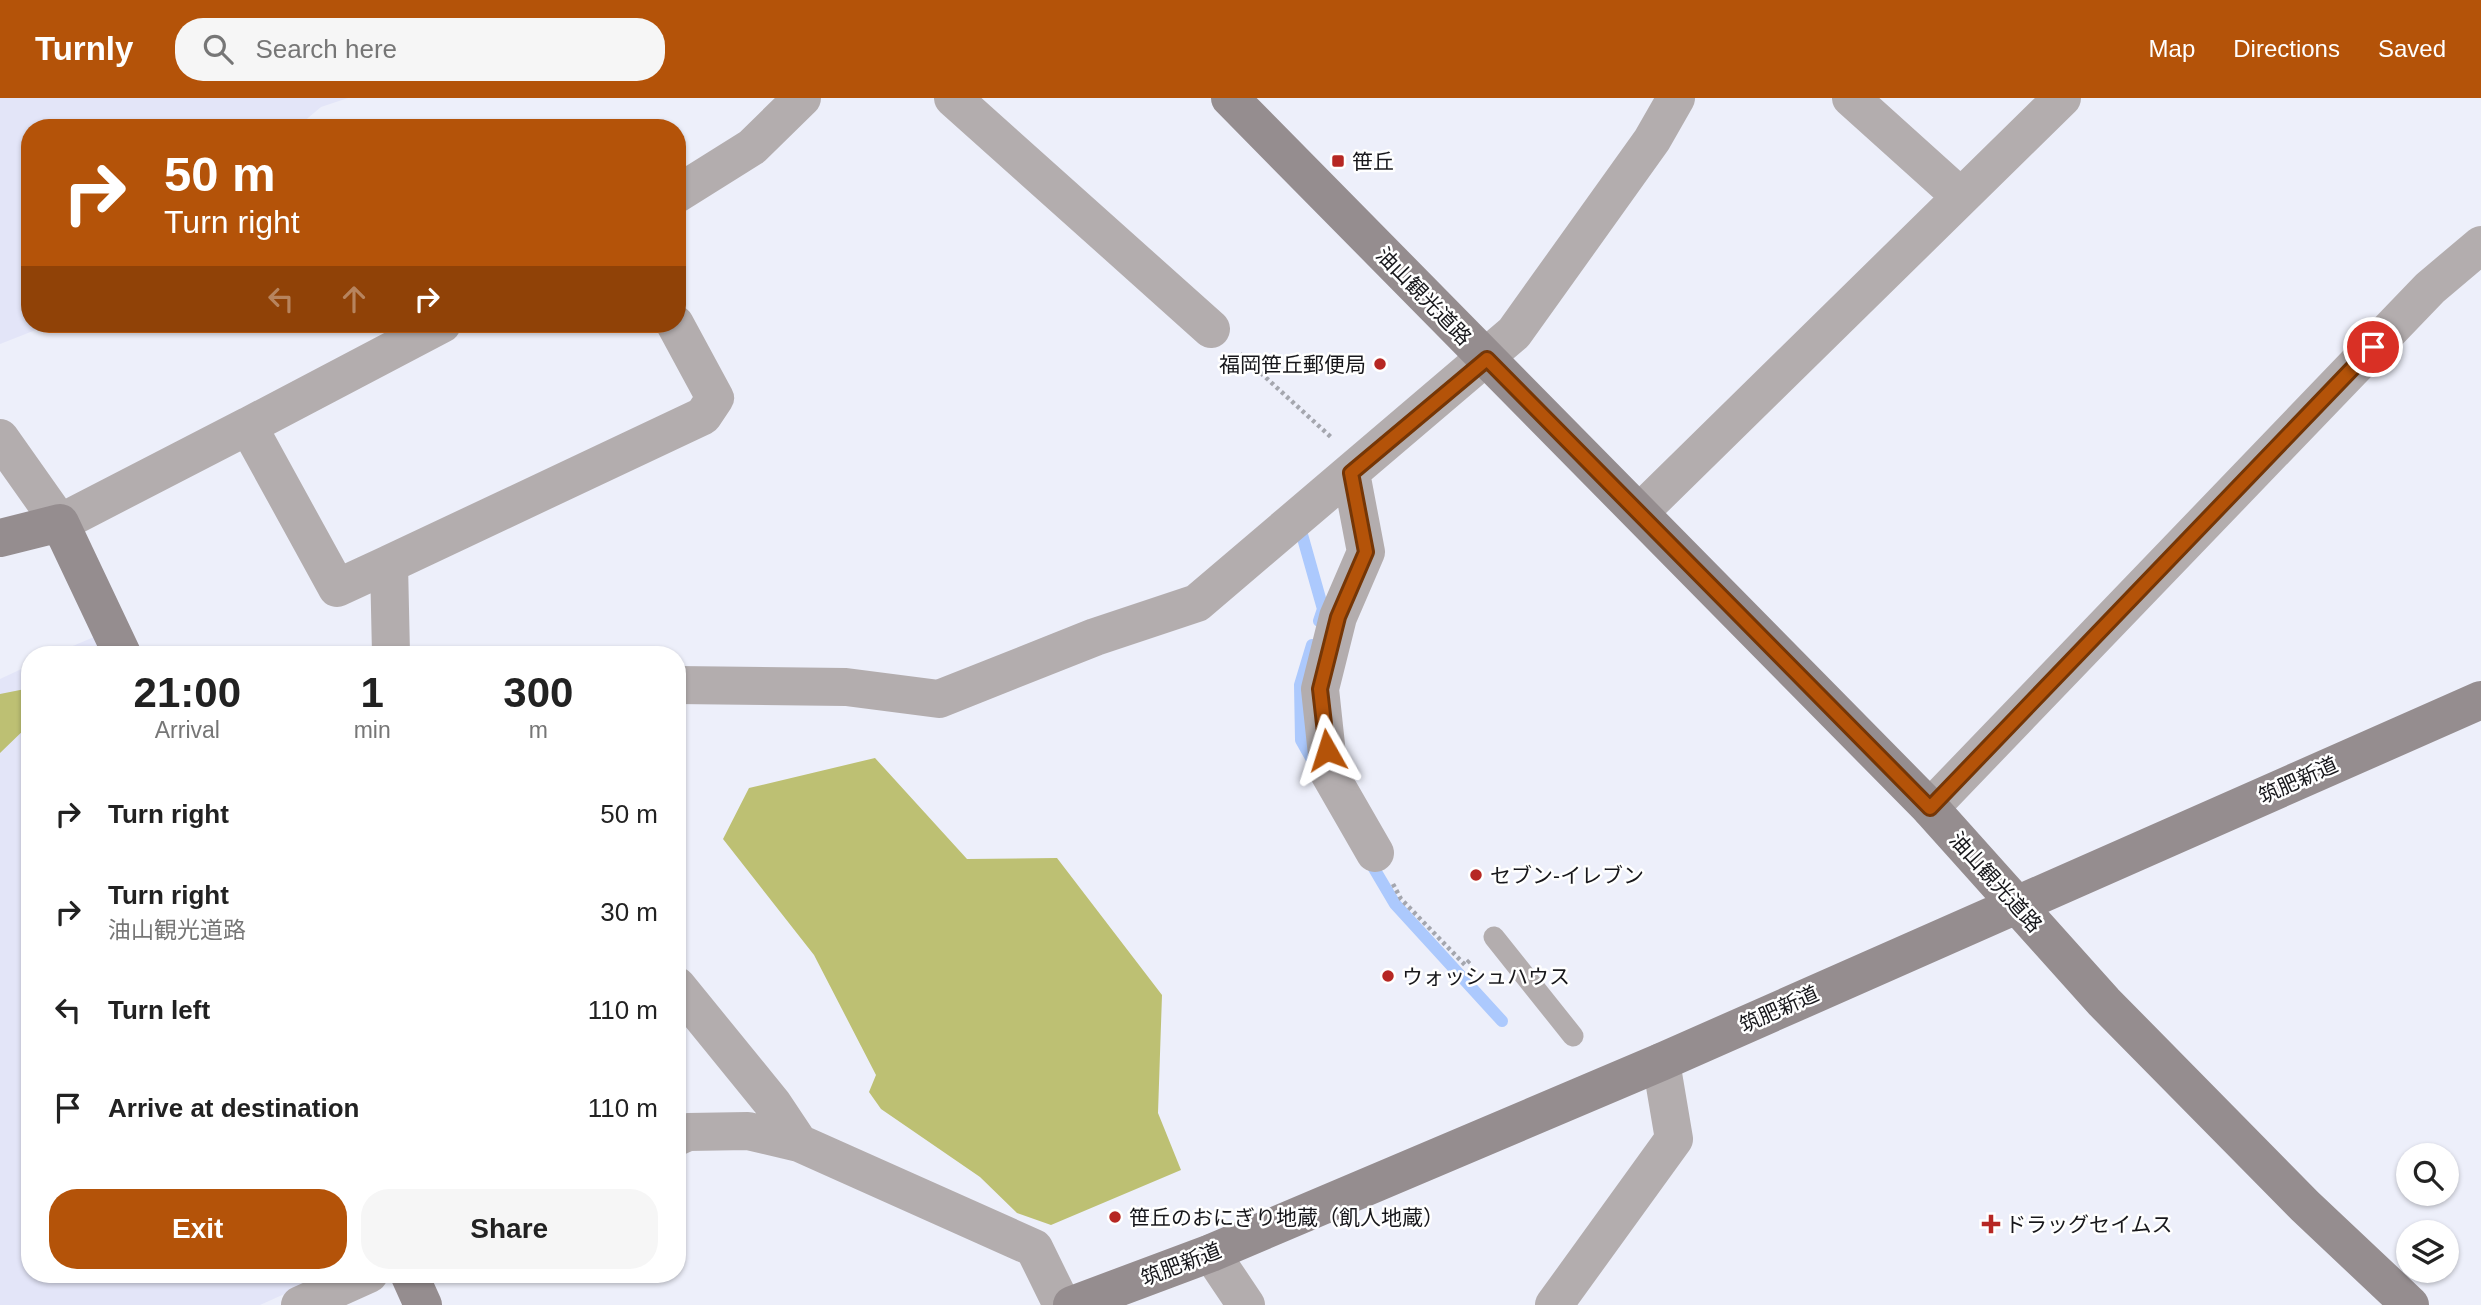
<!DOCTYPE html>
<html lang="en">
<head>
<meta charset="utf-8">
<style>
  :root { --surface:#fff; --page:#f6f6f6; --text:#222; --muted:#767676; --accent:#b45309 }
  body { margin:0; font-family:Helvetica,"Noto Sans JP",sans-serif; background:var(--page); color:var(--text); height:100vh; display:flex; flex-direction:column; font-size:26px; white-space:nowrap }
  * { box-sizing:border-box; margin:0 }
  p { font-size:23px; color:var(--muted) }
  .icon { flex:none; width:38px; height:38px; fill:none; stroke:currentColor; stroke-width:2; stroke-linecap:round; stroke-linejoin:round }
  .map { position:relative; flex:1; overflow:hidden }
  .details { position:absolute; left:21px; top:548px; width:665px; height:637px; display:flex; flex-direction:column; background:var(--surface); border-radius:28px; box-shadow:0 2px 5px #0004 }
  .details>* { flex:none }
  .banner { position:absolute; left:21px; top:21px; width:665px; height:214px; border-radius:28px; box-shadow:0 2px 5px #0004; background:#b45309; color:#fff; overflow:hidden }
  .fabs { position:absolute; left:2396px; top:1045px; display:grid; gap:14px }
  .fabs a { display:grid; place-items:center; width:63px; height:63px; border-radius:50%; background:var(--surface); box-shadow:0 2px 5px #0004; font-size:35px }
  .pin { position:absolute; display:grid; place-items:center; width:60px; height:60px; color:#fff; margin:-30px; border:4px solid #fff; border-radius:50%; box-shadow:0 2px 7px #0007 }
  .me { position:absolute; width:77px; margin:-38px; rotate:354deg; stroke-linejoin:round; filter:drop-shadow(0 0 5px #0008) }
  .turn { display:flex; align-items:center; gap:24px; height:147px; padding:0 28px; font-size:32px }
  .turn .icon { width:91px; height:91px; stroke-width:2.5 }
  .turn b { display:block; font-size:49px; line-height:60px }
  .lanes { display:flex; align-items:center; height:66px; padding:0 28px; background:#0003; justify-content:center; gap:35px; direction:ltr }
  .lanes .off { opacity:.35 }
  .eta { display:flex; justify-content:space-evenly; align-items:center; height:119px; text-align:center }
  .eta b { font-size:42px; font-weight:700; line-height:49px }
  .primary-button { display:flex; gap:14px; margin-top:auto; padding:14px 28px }
  .primary-button a { flex:1; height:80px; border-radius:28px; background:var(--accent); color:#fff; font-size:28px; font-weight:700; line-height:80px; text-align:center }
  .primary-button a+a { background:var(--page); color:var(--text) }
  ul { padding:0; list-style:none }
  li { display:flex; align-items:center; gap:21px; height:98px; padding:0 28px }
  li div { flex:1 }
  li b { display:block; font-size:26px }
  li em { font-style:normal }
  header { display:flex; align-items:center; gap:42px; box-sizing:border-box; height:98px; padding:0 35px; background:var(--accent); color:#fff }
  header strong { font-size:33px }
  nav { display:flex; gap:38px; margin-inline-start:auto; font-size:24px }
  .search { width:490px; height:63px; background:var(--page); display:flex; align-items:center; gap:18px; box-sizing:border-box; padding:0 24px; border-radius:28px; color:var(--muted); font-size:26px }
  .map>svg:first-child { display:block }
  .built { fill:#e3e5f8 }
  .forest { fill:#bdc073 }
  .lines { fill:none; stroke-linecap:round; stroke-linejoin:round }
  .stream { stroke:#acc9fd; stroke-width:12 }
  .path { stroke:#a4a6ae; stroke-width:4.5; stroke-dasharray:3.5 3.5; stroke-linecap:butt }
  .lane { stroke:#b3adae; stroke-width:21 }
  .street { stroke:#b3adae; stroke-width:38 }
  .secondary { stroke:#958d8f; stroke-width:38 }
  .route-casing { stroke:#753606; stroke-width:18 }
  .route { stroke:#b45309; stroke-width:12 }
  .poi-dot { fill:#b62723; stroke:#fff; stroke-width:2.5 }
  .labels { text-anchor:middle; dominant-baseline:central; stroke-width:5; stroke-linejoin:round; paint-order:stroke }
  .poi-label { font-size:21px; fill:#17171b; stroke:#fff; text-anchor:start }
  .street-label { font-size:21px; fill:#17171b; stroke:#fff }
</style>
</head>
<body>
<header>
<strong>Turnly</strong>
<div class="search"><svg class="icon" aria-label="search" viewBox="0 0 24 24"><circle cx="10" cy="10" r="6"/><path d="M15 15l6 6"/></svg>Search here</div>
<nav><a>Map</a><a>Directions</a><a>Saved</a></nav>
</header>
<div class="map">
<svg width="2481" height="1207" viewBox="0 0 2481 1207">
  <rect width="100%" height="100%" fill="#edeffa"/>
  <path class="built" d="M0 0H348L321 9 296 30H30V226H51L0 246Z
    M94 539 102 556H54Z
    M30 567V1176H329L260 1207H0V581Z"/>
  <path class="forest" d="M30 590V626L0 655V596Z
    M875 660 967 761 1057 760 1162 897 1158 1015 1181 1072 1051 1127 1017 1115 980 1079 881 1011 869 994 876 977 814 857 723 741 749 690Z"/>
  <g class="lines">
    <path class="stream" d="M1299 426 1323 511 1319 523
      M1312 547 1300 587 1301 642 1315 667
      M1369 762 1395 806 1502 923"/>
    <path class="path" d="M1240 256 1332 340
      M1393 786 1401 801 1465 867 1471 861"/>
    <path class="lane" d="M1494 839 1573 938"/>
    <path class="street" d="M953 0 1211 231
      M1851 0 1961 99
      M677 96 752 49 802 0
      M248 328 442 226
      M0 340 60 425 248 328 337 490 389 466 391 556
      M1351 375 1366 454 1338 519 1320 591 1329 675 1375 755
      M1640 414 2062 0
      M389 466 703 318 715 300 675 226
      M677 587 846 589 939 601 1095 539 1197 505 1514 235 1652 42 1676 0
      M1930 710 2430 190 2481 147
      M677 888 773 1006 799 1045
      M677 1039 688 1034 748 1033 799 1045 1034 1150 1062 1207
      M1211 1155 1246 1207
      M300 1207 369 1176
      M1554 1207 1674 1041 1661 964"/>
    <path class="secondary" d="M1230 0 1930 710 2104 904 2305 1108 2410 1207
      M0 440 60 425 122 556
      M409 1176 423 1207
      M1072 1207 1211 1155 1661 964 2481 602"/>
  </g>
  <g class="lines">
    <g class="route-casing">
      <path id="route" d="M1327 652 1320 591 1338 519 1366 454 1351 375 1487 261 1930 710 2373 249"/>
    </g>
    <use href="#route" class="route"/>
  </g>
  <g class="poi-dot">
    <rect x="1331" y="56" width="14" height="14" rx="3.5"/>
    <circle cx="1380" cy="266" r="7"/>
    <circle cx="1476" cy="777" r="7"/>
    <circle cx="1388" cy="878" r="7"/>
    <circle cx="1115" cy="1119" r="7"/>
    <path d="M1987.5 1115.5h7v7h7v7h-7v7h-7v-7h-7v-7h7z"/>
  </g>
  <g class="labels">
    <g class="poi-label">
      <text x="1352" y="63">笹丘</text>
      <text x="1366" y="266" text-anchor="end">福岡笹丘郵便局</text>
      <text x="1490" y="777">セブン-イレブン</text>
      <text x="1402" y="878">ウォッシュハウス</text>
      <text x="1129" y="1119">笹丘のおにぎり地蔵（飢人地蔵）</text>
      <text x="2005" y="1126">ドラッグセイムス</text>
    </g>
    <g class="street-label">
      <text transform="translate(1424 198) rotate(46)">油山観光道路</text>
      <text transform="translate(2298 682) rotate(-24)">筑肥新道</text>
      <text transform="translate(1996 784) rotate(48)">油山観光道路</text>
      <text transform="translate(1779 911) rotate(-24)">筑肥新道</text>
      <text transform="translate(1181 1166) rotate(-21)">筑肥新道</text>
    </g>
  </g>
</svg>
<div class="fabs">
<a><svg class="icon" aria-label="search" viewBox="0 0 24 24"><circle cx="10" cy="10" r="6"/><path d="M15 15l6 6"/></svg></a>
<a><svg class="icon" aria-label="layers" viewBox="0 0 24 24"><path d="M12 4l9 5-9 5-9-5zM3 14l9 5 9-5"/></svg></a>
</div>
<div class="pin" style="left:2373px;top:249px;background:#d93025"><svg class="icon" aria-label="arrive" viewBox="0 0 24 24"><path d="M6 21V4h12l-3 4 3 4H6"/></svg></div>
<svg class="me" style="left:1327px;top:652px" viewBox="-20 -20 40 40"><path d="M0-17L14 15 0 8-14 15z" fill="#b45309" stroke="#fff" stroke-width="4"/></svg>
<div class="banner">
<div class="turn"><svg class="icon" aria-label="right" viewBox="0 0 24 24"><path d="M7 20v-9h11M14 6l5 5-5 5"/></svg><div><b>50 m</b>Turn right</div></div>
<div class="lanes"><svg class="icon off" aria-label="left" viewBox="0 0 24 24"><path d="M17 20v-9H6M10 6l-5 5 5 5"/></svg><svg class="icon off" aria-label="ahead" viewBox="0 0 24 24"><path d="M12 20V5M6 11l6-6 6 6"/></svg><svg class="icon" aria-label="right" viewBox="0 0 24 24"><path d="M7 20v-9h11M14 6l5 5-5 5"/></svg></div>
</div>
<section class="details">
<div class="eta">
<div><b>21:00</b><p>Arrival</p></div>
<div><b>1</b><p>min</p></div>
<div><b>300</b><p>m</p></div>
</div>
<ul>
<li><svg class="icon" aria-label="right" viewBox="0 0 24 24"><path d="M7 20v-9h11M14 6l5 5-5 5"/></svg><div><b>Turn right</b></div><em>50 m</em></li>
<li><svg class="icon" aria-label="right" viewBox="0 0 24 24"><path d="M7 20v-9h11M14 6l5 5-5 5"/></svg><div><b>Turn right</b><p>油山観光道路</p></div><em>30 m</em></li>
<li><svg class="icon" aria-label="left" viewBox="0 0 24 24"><path d="M17 20v-9H6M10 6l-5 5 5 5"/></svg><div><b>Turn left</b></div><em>110 m</em></li>
<li><svg class="icon" aria-label="arrive" viewBox="0 0 24 24"><path d="M6 21V4h12l-3 4 3 4H6"/></svg><div><b>Arrive at destination</b></div><em>110 m</em></li>
</ul>
<div class="primary-button"><a>Exit</a><a>Share</a></div>
</section>
</div>
</body>
</html>
